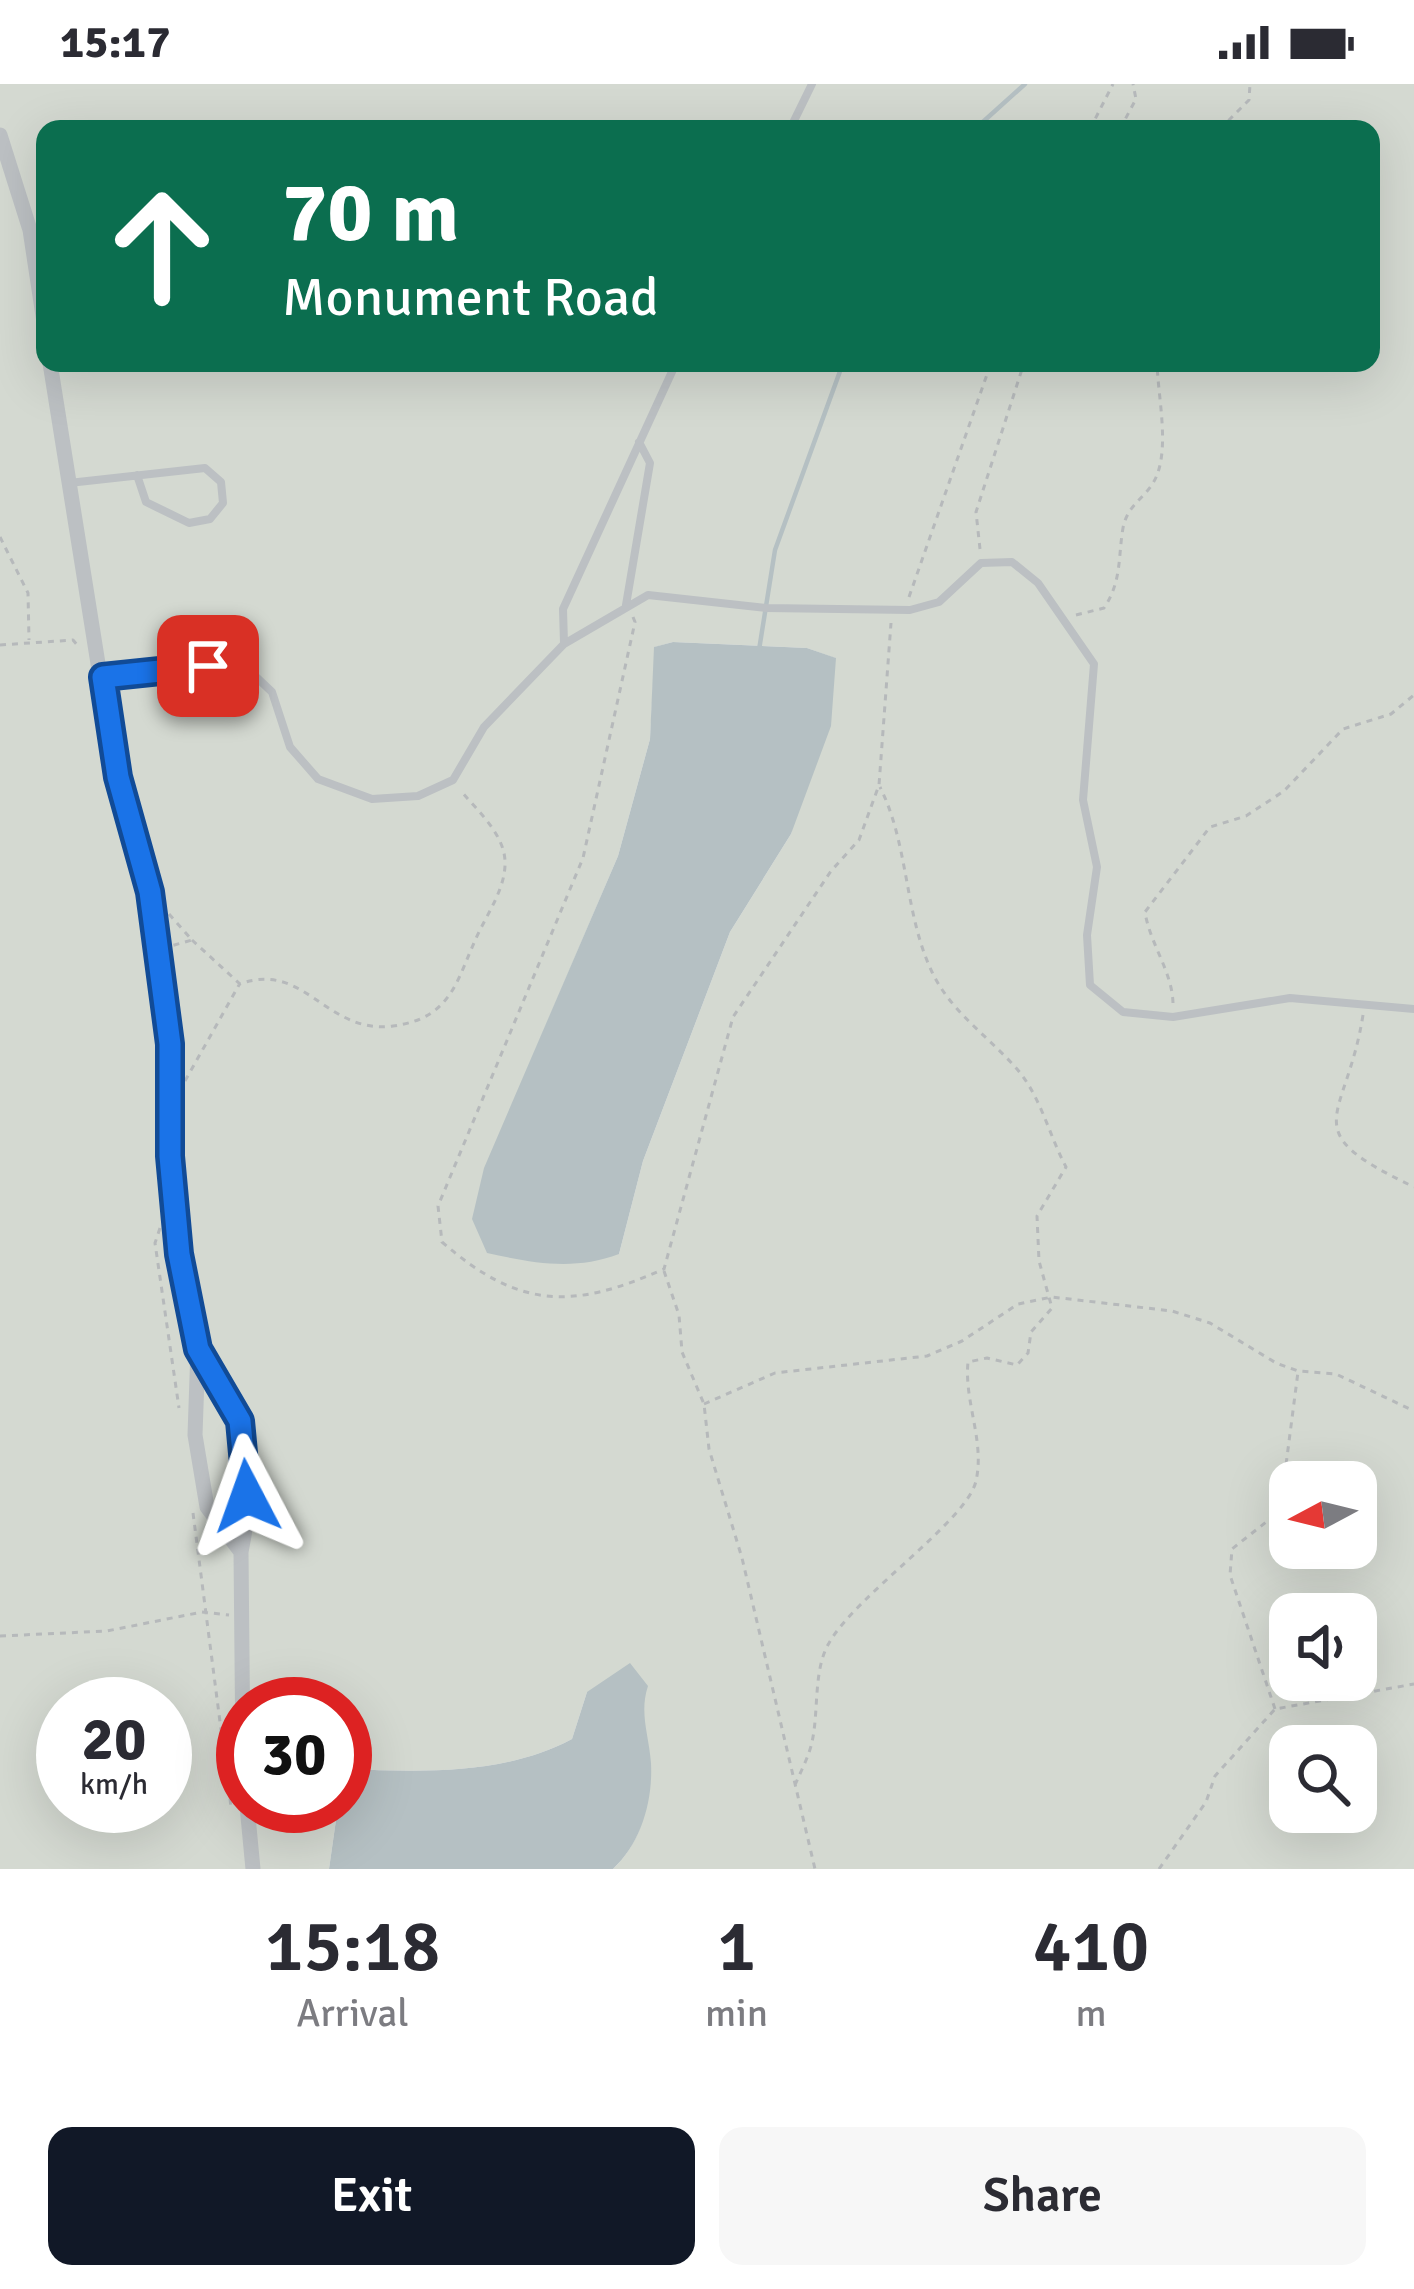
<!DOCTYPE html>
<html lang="en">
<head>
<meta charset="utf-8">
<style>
  :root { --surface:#fff; --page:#f7f7f7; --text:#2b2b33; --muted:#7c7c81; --accent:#111827 }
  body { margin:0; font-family:Signika,sans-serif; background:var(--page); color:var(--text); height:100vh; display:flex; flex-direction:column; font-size:45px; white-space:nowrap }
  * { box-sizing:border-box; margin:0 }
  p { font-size:39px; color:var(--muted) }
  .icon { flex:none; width:66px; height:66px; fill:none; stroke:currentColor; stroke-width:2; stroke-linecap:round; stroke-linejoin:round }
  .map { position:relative; height:1785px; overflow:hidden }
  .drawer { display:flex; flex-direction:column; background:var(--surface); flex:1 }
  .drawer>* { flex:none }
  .guide { position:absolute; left:36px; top:36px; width:1344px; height:252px; border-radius:24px; box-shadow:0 12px 48px #0002; background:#0b6e4f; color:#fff; overflow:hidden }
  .needle { width:78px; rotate:263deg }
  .fabs { position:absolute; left:1269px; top:1377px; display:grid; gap:24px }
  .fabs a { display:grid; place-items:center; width:108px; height:108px; border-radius:24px; background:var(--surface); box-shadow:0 12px 48px #0002; font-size:60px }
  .speed { position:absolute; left:36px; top:1593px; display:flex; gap:24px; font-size:60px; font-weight:700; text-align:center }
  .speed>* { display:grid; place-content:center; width:156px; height:156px; border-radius:50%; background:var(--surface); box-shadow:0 12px 48px #0002; line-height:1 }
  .speed small { font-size:30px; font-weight:400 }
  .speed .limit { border:18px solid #d22; background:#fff; color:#111 }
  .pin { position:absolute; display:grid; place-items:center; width:102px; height:102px; color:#fff; margin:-51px; border-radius:24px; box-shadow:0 6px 18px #0006 }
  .me { position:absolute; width:132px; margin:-66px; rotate:356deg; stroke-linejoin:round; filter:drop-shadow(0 0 9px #0008) }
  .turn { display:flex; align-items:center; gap:42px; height:252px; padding:0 48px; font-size:54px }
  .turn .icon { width:156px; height:156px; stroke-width:2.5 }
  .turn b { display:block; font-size:84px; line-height:102px }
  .eta { display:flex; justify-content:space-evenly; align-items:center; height:204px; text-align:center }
  .eta b { font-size:72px; font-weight:600; line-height:84px }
  .button { display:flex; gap:24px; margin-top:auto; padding:24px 48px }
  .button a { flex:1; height:138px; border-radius:24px; background:var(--accent); color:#fff; font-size:48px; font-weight:600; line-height:138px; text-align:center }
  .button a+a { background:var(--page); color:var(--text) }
  .status { display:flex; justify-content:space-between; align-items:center; height:84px; padding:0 60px; background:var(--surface); direction:ltr }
  .status svg { height:33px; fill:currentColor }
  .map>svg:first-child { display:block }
  .green { fill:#d4d9d1; fill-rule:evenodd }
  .water { fill:#b5c0c3 }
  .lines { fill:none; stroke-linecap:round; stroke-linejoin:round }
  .stream { stroke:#b5c0c3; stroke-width:4.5 }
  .path { stroke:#b6b9bb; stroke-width:3; stroke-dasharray:6 6; stroke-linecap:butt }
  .lane { stroke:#bcc0c3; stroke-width:8 }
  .street { stroke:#bcc0c3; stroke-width:15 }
  .route-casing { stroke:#114b97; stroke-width:30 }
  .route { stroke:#1a73e8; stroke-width:21 }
</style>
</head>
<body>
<div class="status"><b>15:17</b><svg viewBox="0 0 49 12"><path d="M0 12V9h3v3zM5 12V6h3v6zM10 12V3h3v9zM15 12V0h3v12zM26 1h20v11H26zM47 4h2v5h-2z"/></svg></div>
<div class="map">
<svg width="1414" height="1785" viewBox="0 0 1414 1785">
  <rect width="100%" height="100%" fill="#f5f4f2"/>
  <path class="green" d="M0 0H1414V1785H613C659 1741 650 1678 642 1620L587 1608 572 1655C504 1691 424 1688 348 1685L345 1694V1620H243V1722H338L329 1785H0ZM45 45H1371V279H45ZM673 558 807 564 835 574 791 750 730 848 643 1077 619 1170 523 995 618 772 650 655 655 563ZM1290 1398H1356V1464H1290ZM1290 1530H1356V1596H1290ZM63 1620H165V1722H63ZM1290 1662H1356V1728H1290Z"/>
  <path class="water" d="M673 558 807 564 836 574 831 642 791 750 730 848 643 1077 619 1170C574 1187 533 1179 487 1169L472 1135 484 1084 618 772 650 655 654 563Z
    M630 1579 648 1602C639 1629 649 1651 651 1679 653 1717 641 1759 613 1785H329L338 1722H345L347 1685C424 1688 504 1691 572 1655L587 1608Z"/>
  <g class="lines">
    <path class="stream" d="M975 45 1025 0
      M759 566 775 466 843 279"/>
    <path class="path" d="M1090 45 1113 0
      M1120 45 1136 15 1133 0
      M1220 45 1249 16 1250 0
      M0 453 28 509 29 556
      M980 465 976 428 1024 279
      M909 513 991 279
      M1076 531 1104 524C1122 497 1118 473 1123 444 1128 418 1148 414 1157 391 1169 360 1158 312 1157 279
      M633 533 635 538 583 774 438 1122 442 1158C519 1225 572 1226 664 1185L733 933 831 787 859 756 879 701 891 539
      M0 561 73 556 79 563
      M169 830 192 856 171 862
      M192 856 240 900C305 876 326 951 393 942 455 934 457 892 480 846 491 824 506 801 505 777 504 750 477 726 461 707
      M1173 919C1172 887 1150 860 1145 828L1210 743 1246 732 1284 707 1343 645 1391 630 1414 611
      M1363 931C1346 1039 1292 1045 1414 1103
      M185 997 239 901
      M160 1144 155 1159 179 1324
      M664 1187 679 1231 682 1268 704 1320 709 1365 742 1474 815 1785
      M704 1320 775 1289 927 1272 962 1257 1018 1220 1052 1213 1172 1227 1210 1239 1276 1279 1298 1287 1336 1290 1414 1327
      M193 1429 231 1723
      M0 1552 107 1547 202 1528 229 1531
      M1275 1625 1230 1491 1232 1465 1280 1427 1298 1288
      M795 1701C801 1687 809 1672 812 1658 819 1627 813 1586 829 1559 856 1511 967 1437 976 1397 985 1357 964 1318 968 1278L987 1274 1017 1281 1028 1269 1031 1248 1052 1224 1039 1177 1037 1132 1066 1083C1049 1051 1041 1013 1017 985 988 952 951 928 932 888 904 829 909 761 880 703
      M1159 1785 1206 1718 1215 1692 1275 1625 1414 1600"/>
    <path class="lane" d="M790 45 812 0
      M69 399 205 384 221 398 223 419 210 435 189 439 146 418 137 391
      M626 521 650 379 639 358
      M564 559 563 525 676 279
      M103 593 208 582 253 590 272 608 290 663 318 695 372 715 418 712 453 696 484 643 564 560 648 511 766 524 910 526 939 518 981 479 1012 478 1038 499 1094 580 1083 716 1097 783 1087 851 1090 901 1123 928 1173 933 1290 914 1414 925"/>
    <path class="street" d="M0 51 30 146 45 245
      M50 279 111 661 150 808 170 960V1073L179 1170 198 1265 195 1351 207 1423 241 1468
      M199 1268C212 1289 229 1311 239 1334 254 1371 249 1429 241 1468L243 1677
      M247 1722 253 1785"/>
  </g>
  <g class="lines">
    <g class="route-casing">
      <path id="route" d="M208 582 103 593 118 693 150 808 170 960V1072L179 1170 198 1265 240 1337 247 1412"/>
    </g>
    <use href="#route" class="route"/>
  </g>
</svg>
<div class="fabs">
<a><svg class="needle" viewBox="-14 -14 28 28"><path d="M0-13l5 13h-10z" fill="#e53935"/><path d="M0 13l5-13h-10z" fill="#7c7c81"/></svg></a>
<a><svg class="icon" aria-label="sound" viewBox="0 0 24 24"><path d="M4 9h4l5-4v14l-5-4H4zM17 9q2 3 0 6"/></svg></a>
<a><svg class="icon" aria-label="search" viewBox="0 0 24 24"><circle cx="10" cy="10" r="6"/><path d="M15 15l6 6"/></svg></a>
</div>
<div class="speed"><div>20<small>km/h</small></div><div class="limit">30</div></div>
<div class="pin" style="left:208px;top:582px;background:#d93025"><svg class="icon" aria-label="arrive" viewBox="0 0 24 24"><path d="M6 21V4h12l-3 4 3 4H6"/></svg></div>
<svg class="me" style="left:247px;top:1412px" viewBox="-20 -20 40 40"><path d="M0-17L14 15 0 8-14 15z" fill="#1a73e8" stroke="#fff" stroke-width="4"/></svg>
<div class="guide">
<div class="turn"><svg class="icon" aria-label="ahead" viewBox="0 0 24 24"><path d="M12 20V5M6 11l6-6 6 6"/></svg><div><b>70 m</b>Monument Road</div></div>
</div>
</div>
<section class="drawer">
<div class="eta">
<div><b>15:18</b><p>Arrival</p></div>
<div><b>1</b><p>min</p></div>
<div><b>410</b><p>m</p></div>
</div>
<div class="button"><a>Exit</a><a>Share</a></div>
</section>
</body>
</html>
